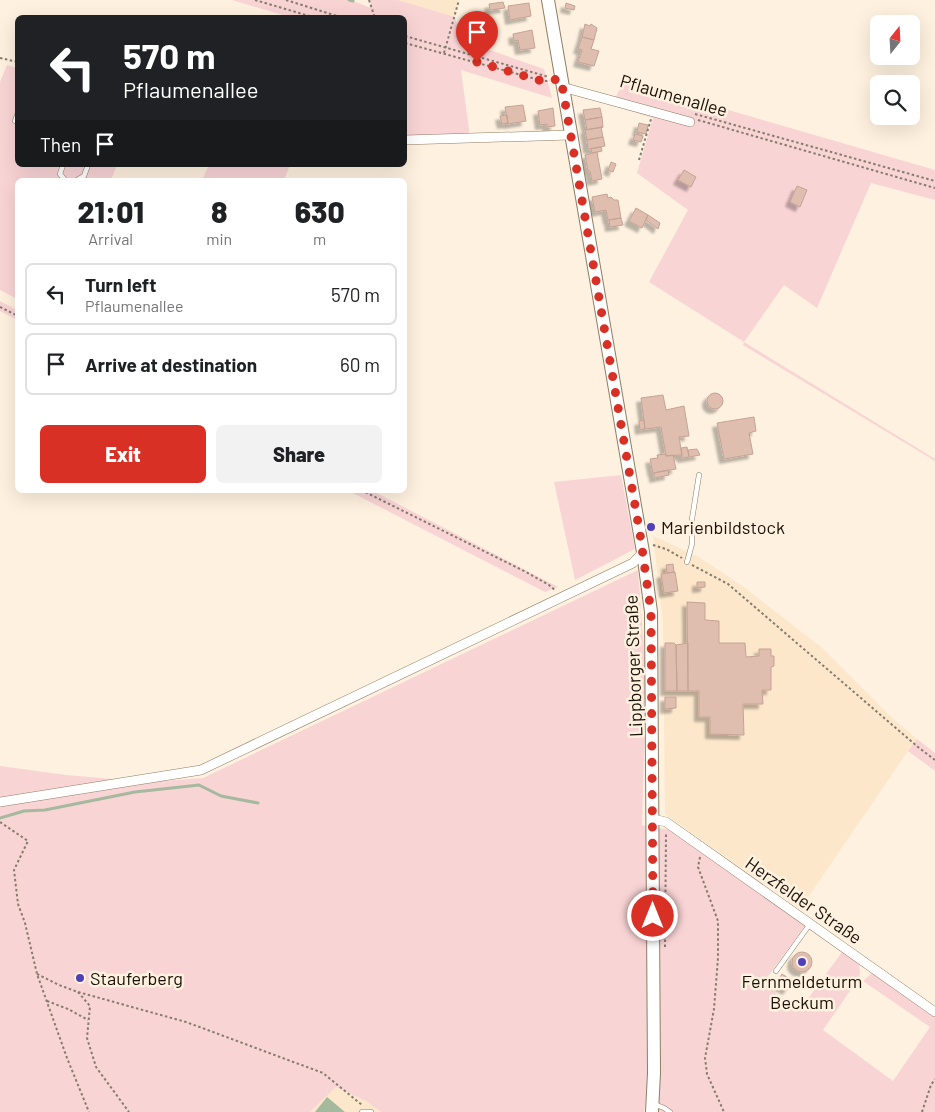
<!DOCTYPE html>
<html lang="en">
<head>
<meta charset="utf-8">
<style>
  :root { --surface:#fff; --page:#f2f2f2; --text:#202124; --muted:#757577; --line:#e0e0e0; --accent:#d93025 }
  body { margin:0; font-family:Barlow,sans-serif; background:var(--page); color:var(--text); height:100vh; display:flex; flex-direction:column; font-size:19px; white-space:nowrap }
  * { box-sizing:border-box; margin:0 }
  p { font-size:16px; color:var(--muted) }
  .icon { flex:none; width:28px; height:28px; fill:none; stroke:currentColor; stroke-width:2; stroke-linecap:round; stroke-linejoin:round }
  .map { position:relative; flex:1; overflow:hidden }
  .side { position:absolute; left:15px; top:178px; width:392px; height:315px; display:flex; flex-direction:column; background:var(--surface); border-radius:8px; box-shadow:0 5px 20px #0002 }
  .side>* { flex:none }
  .hud { position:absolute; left:15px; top:15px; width:392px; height:152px; border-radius:8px; box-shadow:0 5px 20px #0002; background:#202124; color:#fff; overflow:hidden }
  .needle { width:32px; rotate:18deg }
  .buttons { position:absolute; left:870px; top:15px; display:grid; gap:10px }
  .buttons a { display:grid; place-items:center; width:50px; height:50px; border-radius:8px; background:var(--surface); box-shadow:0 5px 20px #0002; font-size:25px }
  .pin { position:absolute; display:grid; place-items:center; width:42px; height:42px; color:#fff; margin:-51px -21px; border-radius:50% 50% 50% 0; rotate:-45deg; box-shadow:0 0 5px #0007 }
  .pin .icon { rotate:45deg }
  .me { position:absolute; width:55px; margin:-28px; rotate:0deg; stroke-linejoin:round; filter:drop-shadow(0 0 4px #0008) }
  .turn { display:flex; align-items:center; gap:18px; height:105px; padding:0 25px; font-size:22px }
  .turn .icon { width:65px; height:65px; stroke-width:2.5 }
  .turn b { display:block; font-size:35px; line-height:42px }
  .then { display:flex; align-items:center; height:48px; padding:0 25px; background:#0003; gap:10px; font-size:19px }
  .eta { display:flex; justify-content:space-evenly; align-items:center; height:85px; text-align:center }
  .eta b { font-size:30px; font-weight:800; line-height:35px }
  .action { display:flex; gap:10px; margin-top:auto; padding:10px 25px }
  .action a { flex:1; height:58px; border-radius:8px; background:var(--accent); color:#fff; font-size:20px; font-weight:800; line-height:58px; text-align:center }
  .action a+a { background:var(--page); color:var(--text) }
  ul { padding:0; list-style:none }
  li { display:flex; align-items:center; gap:15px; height:62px; margin:0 10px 8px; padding:0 15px; border:2px solid var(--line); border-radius:8px }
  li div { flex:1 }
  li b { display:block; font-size:19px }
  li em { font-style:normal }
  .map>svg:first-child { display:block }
  .built { fill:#fce7ca }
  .green { fill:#f9d4d5 }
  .water { fill:#a5b99e }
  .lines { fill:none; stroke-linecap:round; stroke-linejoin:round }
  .stream { stroke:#a5b99e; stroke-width:3 }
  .building { fill:#e0beaf; stroke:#c5a394; filter:url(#shadow) }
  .lane-casing { stroke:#907d62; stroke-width:5.5 }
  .street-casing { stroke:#907d62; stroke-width:10 }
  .secondary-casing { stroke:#907d62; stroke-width:14 }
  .path { stroke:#867c6e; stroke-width:2; stroke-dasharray:2.5 2.5; stroke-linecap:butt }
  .lane { stroke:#fff; stroke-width:4.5 }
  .street { stroke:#fff; stroke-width:9 }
  .secondary { stroke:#fff; stroke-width:12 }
  .route { stroke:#d93025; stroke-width:9; stroke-dasharray:0 16.2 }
  .poi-dot { fill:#5040b7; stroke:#fef1df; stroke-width:2 }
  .labels { text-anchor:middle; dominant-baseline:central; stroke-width:5; stroke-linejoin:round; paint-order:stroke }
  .street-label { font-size:18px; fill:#191107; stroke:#fef1df }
  .poi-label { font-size:18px; fill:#191107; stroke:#fef1df; text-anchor:start }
</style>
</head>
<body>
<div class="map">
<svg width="935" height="1112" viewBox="0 0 935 1112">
  <defs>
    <filter id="shadow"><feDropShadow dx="-4.5" dy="4.5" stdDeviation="1" flood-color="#0004"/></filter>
  </defs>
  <rect width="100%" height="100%" fill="#fef1df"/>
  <path class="built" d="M397 0H459L455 17Z
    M653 536 699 557 745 588 821 647 891 717 917 739 908 751 800 909 665 814 663 622Z
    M336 1087 368 1102 381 1112H310Z"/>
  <path class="green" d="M232 0H351L371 8 370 0H398L455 17 461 40 544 69 552 98 461 70 470 137 405 138V18L289 17Z
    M7 65 17 68 18 165H117L111 180H18L17 299 0 290V82Z
    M625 80 935 170V200L871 183 817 308 784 285 744 342 935 459V461L743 345 744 342 649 282 688 210 637 173 653 118 611 105Z
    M209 165H290L284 180H202Z
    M0 301 17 310V320L0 311Z
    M621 475 635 549 575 580 554 482Z
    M347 490H371L558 587 545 592Z
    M638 570 646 679 642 825 670 830 805 926 763 983 799 1011 842 952 859 964 860 972 859 978 823 1030 893 1081 930 1027 863 981 872 973 935 1017V1112H656L657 1102 646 1099 644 1112H381L368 1102 336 1087 310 1112H0V766L66 775 148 782 203 778Z
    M917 739 935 753V771L908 751Z"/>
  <path class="water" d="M327 1097 345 1112H315Z"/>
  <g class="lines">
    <path class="stream" d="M349 0 353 1
      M0 818 24 811 45 810 135 792 199 785 221 796 258 803"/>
  </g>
  <path class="building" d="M503 2 505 8 490 10 489 4Z
    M529 3 531 16 510 20 508 6Z
    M566 3 575 6 574 10 565 8Z
    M585 24 590 26 591 24 597 28 594 40 582 37Z
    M532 30 535 48 520 50 518 40 514 41 513 34Z
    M582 37 594 40 591 49 599 51 594 66 578 62 582 50 578 49Z
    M523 105 526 121 508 124 505 107Z
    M553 108 555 126 547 127V124L540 125 538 111Z
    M600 108 602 117 585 120 583 110Z
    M507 115 508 123 502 124 500 116Z
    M602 117 603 127 585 130 587 129 585 120Z
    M639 123 648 125 646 134 637 132Z
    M601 127 603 137 587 140 585 130 603 127Z
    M635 134 643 136 641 142 633 140Z
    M603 137 605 146 588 149 587 140Z
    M601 147 602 151 592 153 591 149Z
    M597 152 602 179 592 181 590 171H588L585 155Z
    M611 162 616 164 613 172 608 170Z
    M684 170 696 177 691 187 678 180Z
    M797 186 807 190 800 207 790 202Z
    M607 194 608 198 611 197 614 200H618L621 218 608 220 606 210 595 212 592 197Z
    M636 208 648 215 642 228 629 221Z
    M648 215 660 223 658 229 646 220Z
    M621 218 623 225 610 227 609 220Z
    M707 401a8 8 0 1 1 16 0a8 8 0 1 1-16 0Z
    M663 395 666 410 684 406 689 436 679 437 682 455 666 456 661 427 645 429 641 398Z
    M754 417 756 431 749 433 753 454 724 459 717 423Z
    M644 420 645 429 640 430 639 421Z
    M687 447 689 457 682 458 681 448Z
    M697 449 700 455 689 457 688 450Z
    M666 454V456L673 455 676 469 653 473 650 459 658 458 657 455Z
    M668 470 669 475 654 478V473Z
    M673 564 674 572 667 573 666 565Z
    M675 572 678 591 664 593 661 574Z
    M697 582H705V587L697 588Z
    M687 602 705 603V620L719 621V643H745L746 657 759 656V649H771V656H774V666L771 667V690H762L763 704H743L744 735 710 734V717H699V691H688Z
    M665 643H674L676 645 677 691H665Z
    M688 643V691H677L676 645Z
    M665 697H676V708L665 709Z
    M792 962a10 10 0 1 1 20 0a10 10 0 1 1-20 0Z
    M782 974 793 981 787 990 776 984Z"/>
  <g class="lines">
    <g class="lane-casing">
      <path id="lane" d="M15 121 18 113
        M63 165 60 174 65 180
        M77 180 84 176 88 165
        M687 562 692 544V519L699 475
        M776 971 810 924
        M654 1104 664 1108 670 1112
        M362 1112H371"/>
    </g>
    <g class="street-casing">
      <path id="street" d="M562 87 690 122
        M405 140 570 135
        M0 802 201 770 633 563 643 552
        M653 819 666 822 935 1012"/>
    </g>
    <g class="secondary-casing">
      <path id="secondary" d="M548 0 643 552 651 612 654 1073 652 1112"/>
    </g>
    <path class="path" d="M255 0 316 18
      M286 0 343 18
      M369 0 375 18
      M405 36 549 77
      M405 43 543 81H550
      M444 53 459 0
      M0 58 18 62
      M695 114 935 181
      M698 120 935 188
      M639 160 651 119
      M0 307 18 316
      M361 490 526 572 549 585 556 591
      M653 545 666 549 682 558
      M692 565 728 584 918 747 935 760
      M0 822 28 841 14 870 18 904 25 923 37 974 67 1058 89 1112
      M700 857 698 867 718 921V958L714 1009 705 1058 707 1074 724 1112
      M665 947 666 834
      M37 974 59 985 78 992 186 1022 323 1073 362 1105
      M78 992 90 1006 87 1038 96 1067 129 1112
      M47 1001 68 1009 88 1020
      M922 1112 931 1085 935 1079"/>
    <use href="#lane" class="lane"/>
    <use href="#street" class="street"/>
    <use href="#secondary" class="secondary"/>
  </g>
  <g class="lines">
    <path class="route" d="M477 62 542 81 561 79 640 534 651 612 653 916"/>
  </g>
  <g class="poi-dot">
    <circle cx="651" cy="527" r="5"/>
    <circle cx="802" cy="962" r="5"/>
    <circle cx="80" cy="978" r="5"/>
  </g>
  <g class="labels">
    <g class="street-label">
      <text transform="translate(674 95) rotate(16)">Pflaumenallee</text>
      <text transform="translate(633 666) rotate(-92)">Lippborger Straße</text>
      <text transform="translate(804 900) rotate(35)">Herzfelder Straße</text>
    </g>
    <g class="poi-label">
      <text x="661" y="527">Marienbildstock</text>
      <text x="90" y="978">Stauferberg</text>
      <text x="802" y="981" text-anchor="middle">Fernmeldeturm<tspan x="802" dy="21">Beckum</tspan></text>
    </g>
  </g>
</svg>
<div class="buttons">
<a><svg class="needle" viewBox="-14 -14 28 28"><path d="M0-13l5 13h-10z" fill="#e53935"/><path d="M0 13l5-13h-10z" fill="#757577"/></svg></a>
<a><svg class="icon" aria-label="search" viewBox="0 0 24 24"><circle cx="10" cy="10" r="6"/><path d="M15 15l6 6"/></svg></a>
</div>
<div class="pin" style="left:477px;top:62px;background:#d93025"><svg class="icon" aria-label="arrive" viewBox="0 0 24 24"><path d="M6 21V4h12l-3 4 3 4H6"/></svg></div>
<svg class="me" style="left:653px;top:916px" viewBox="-20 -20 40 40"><circle r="17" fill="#d93025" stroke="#fff" stroke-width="3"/><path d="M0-11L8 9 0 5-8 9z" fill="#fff"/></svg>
<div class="hud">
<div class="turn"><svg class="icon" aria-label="left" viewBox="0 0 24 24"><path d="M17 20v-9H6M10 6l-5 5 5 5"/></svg><div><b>570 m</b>Pflaumenallee</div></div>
<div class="then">Then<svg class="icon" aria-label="arrive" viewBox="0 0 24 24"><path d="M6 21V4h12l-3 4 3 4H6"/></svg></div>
</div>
<section class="side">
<div class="eta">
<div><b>21:01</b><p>Arrival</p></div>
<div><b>8</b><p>min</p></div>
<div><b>630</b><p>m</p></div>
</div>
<ul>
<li><svg class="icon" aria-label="left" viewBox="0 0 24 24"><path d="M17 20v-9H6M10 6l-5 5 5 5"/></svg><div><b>Turn left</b><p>Pflaumenallee</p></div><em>570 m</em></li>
<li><svg class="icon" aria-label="arrive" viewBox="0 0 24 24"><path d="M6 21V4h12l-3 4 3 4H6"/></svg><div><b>Arrive at destination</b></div><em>60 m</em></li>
</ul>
<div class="action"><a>Exit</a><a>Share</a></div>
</section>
</div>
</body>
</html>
